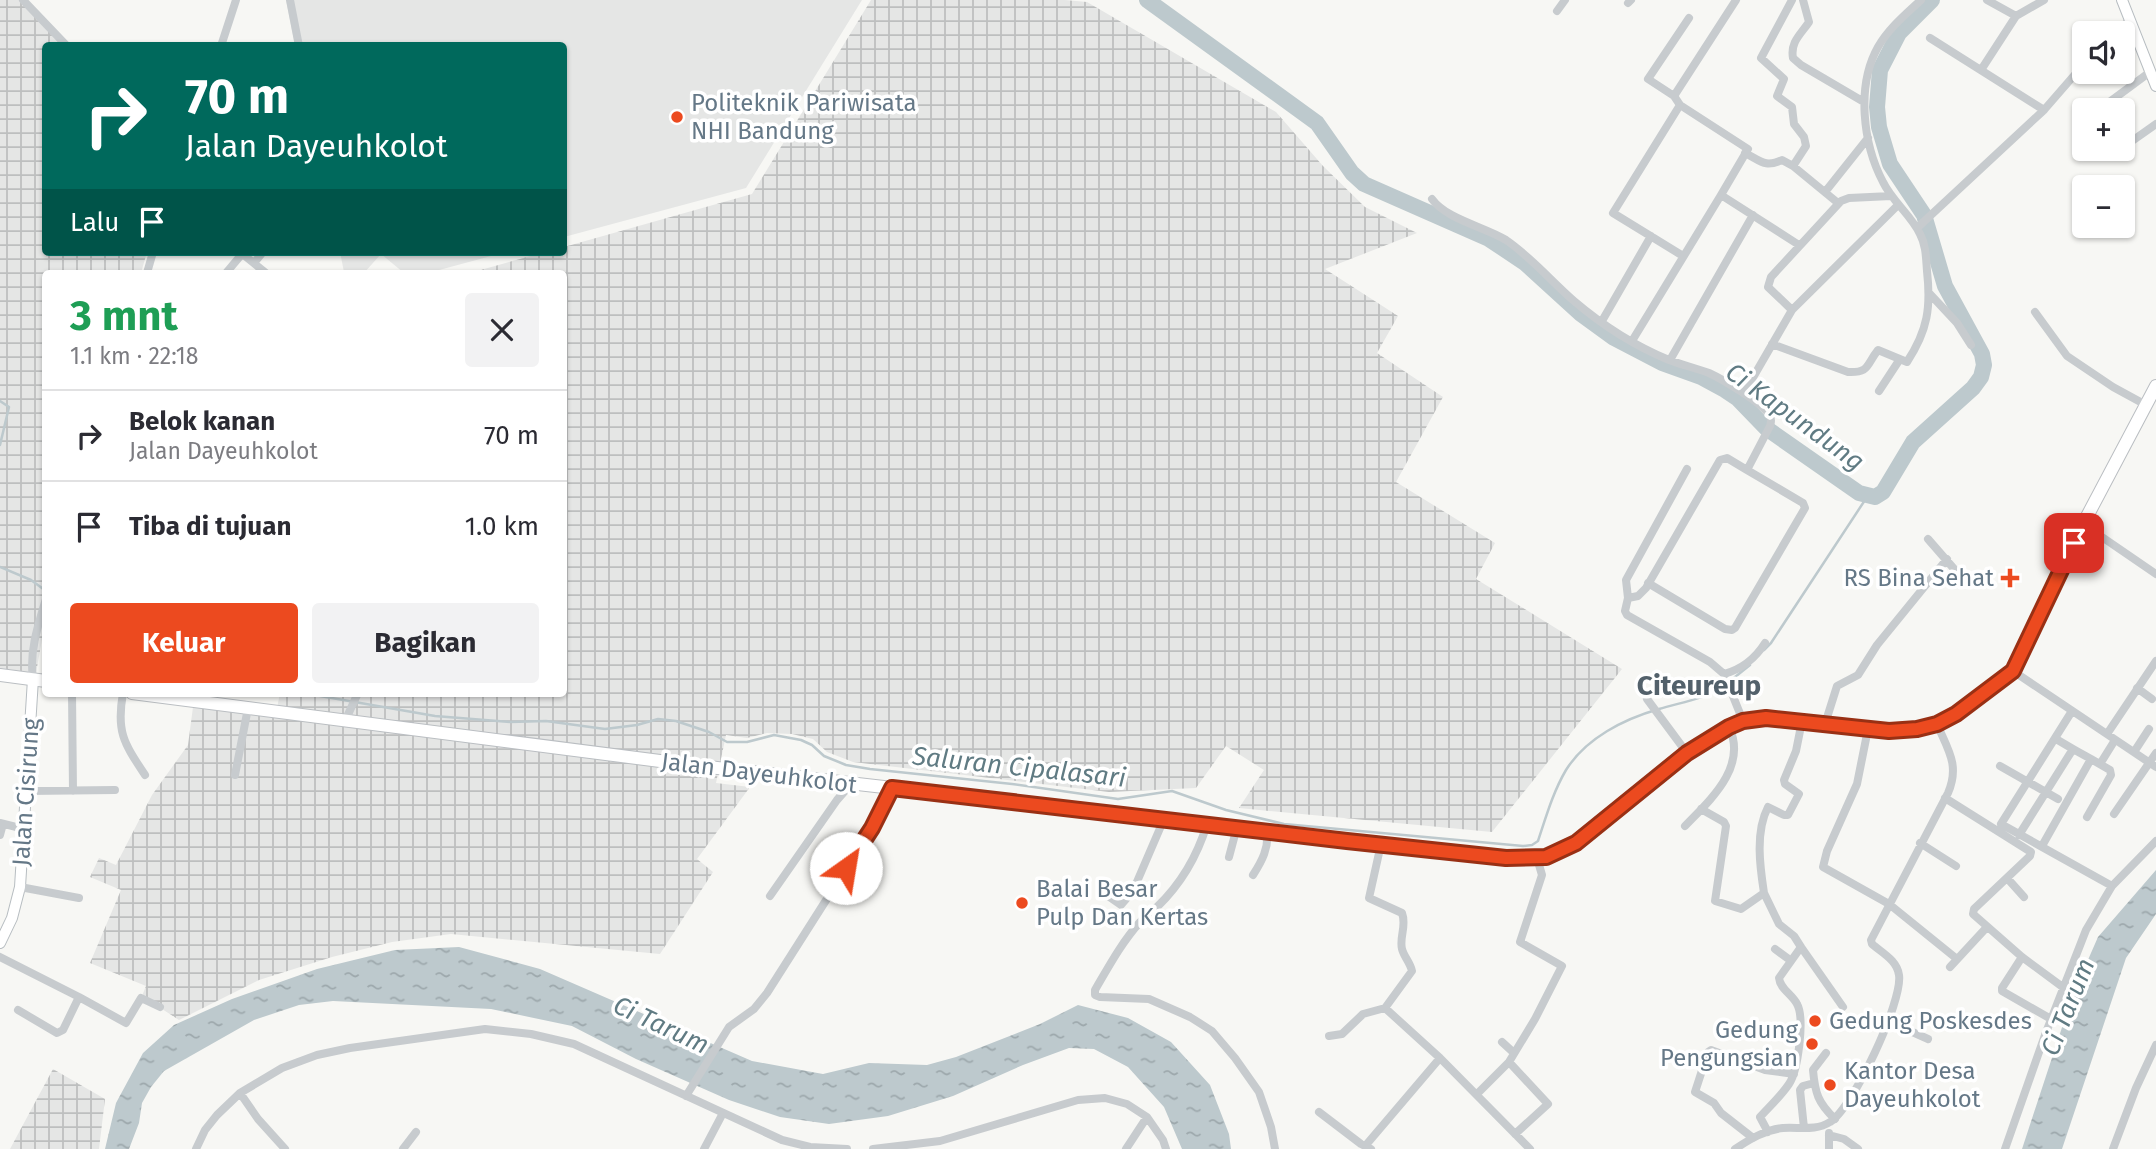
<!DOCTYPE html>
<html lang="id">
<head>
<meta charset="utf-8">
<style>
  :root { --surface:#fff; --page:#f2f2f3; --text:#2b2b33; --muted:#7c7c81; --line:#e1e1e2; --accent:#ec4a1f }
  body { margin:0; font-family:"Fira Sans",sans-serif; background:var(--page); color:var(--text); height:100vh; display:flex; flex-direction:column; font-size:26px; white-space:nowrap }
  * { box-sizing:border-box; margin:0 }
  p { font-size:23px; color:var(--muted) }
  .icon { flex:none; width:38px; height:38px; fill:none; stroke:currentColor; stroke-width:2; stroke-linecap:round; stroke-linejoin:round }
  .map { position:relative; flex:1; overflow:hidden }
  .panel { position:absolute; left:42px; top:270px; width:525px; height:427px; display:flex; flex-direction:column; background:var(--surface); border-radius:7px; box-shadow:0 2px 5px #0004 }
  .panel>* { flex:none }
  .banner { position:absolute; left:42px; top:42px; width:525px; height:214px; border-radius:7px; box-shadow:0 2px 5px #0004; background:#00695c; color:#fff; overflow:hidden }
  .buttons { position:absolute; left:2072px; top:21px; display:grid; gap:14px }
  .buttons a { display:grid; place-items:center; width:63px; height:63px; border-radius:7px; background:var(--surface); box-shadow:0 2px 5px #0004; font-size:35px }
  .pin { position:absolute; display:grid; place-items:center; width:60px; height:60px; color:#fff; margin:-30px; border-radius:14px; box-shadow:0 4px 10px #0006 }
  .me { position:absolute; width:77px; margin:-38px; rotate:32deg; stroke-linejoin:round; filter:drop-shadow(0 0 5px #0008) }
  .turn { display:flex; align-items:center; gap:24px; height:147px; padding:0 28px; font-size:32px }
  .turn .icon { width:91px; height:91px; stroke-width:2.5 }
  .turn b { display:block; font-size:49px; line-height:60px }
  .then { display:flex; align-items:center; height:66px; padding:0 28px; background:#0003; gap:14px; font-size:26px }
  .round { display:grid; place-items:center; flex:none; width:74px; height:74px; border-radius:7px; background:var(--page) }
  .headline { display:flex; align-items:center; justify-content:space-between; height:119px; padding:0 28px }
  h1 { font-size:42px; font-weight:700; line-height:52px; color:#1e9e55 }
  .primary-button { display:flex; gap:14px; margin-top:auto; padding:14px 28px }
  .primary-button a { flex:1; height:80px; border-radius:7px; background:var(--accent); color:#fff; font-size:28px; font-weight:700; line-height:80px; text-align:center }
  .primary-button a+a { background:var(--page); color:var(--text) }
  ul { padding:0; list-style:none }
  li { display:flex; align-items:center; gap:21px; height:91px; padding:0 28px; border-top:2px solid var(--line) }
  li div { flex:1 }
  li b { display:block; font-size:26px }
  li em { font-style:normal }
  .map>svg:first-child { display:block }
  .built { fill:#e5e6e5 }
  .industrial { fill:url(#industrial-grid) }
  .water { fill:url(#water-ripples) }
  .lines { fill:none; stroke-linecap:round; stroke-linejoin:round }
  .stream { stroke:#bdc9cd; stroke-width:2.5 }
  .river { stroke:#bdc9cd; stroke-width:16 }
  .secondary-casing { stroke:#b7bdc1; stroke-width:12 }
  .primary-casing { stroke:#babec2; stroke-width:14 }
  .minor { stroke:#c7cbce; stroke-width:8 }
  .secondary { stroke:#fff; stroke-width:10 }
  .primary { stroke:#fff; stroke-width:12 }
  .route-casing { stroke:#993014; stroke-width:18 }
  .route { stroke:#ec4a1f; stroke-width:12 }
  .poi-dot { fill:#ec4a1f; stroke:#fff; stroke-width:2.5 }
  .labels { text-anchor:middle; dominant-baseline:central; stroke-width:7; stroke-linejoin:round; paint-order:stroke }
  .poi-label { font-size:24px; fill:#657887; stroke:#fff; text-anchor:start }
  .street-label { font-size:24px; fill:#657887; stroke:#fff }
  .water-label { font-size:26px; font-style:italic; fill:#607b83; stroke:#fff }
  .quarter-label { font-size:28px; font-weight:bold; fill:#53616b; stroke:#fff }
</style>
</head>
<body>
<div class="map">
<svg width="2156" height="1149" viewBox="0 0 2156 1149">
  <defs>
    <pattern id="industrial-grid" width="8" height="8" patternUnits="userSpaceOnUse" patternTransform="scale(1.75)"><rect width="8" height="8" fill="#e5e6e5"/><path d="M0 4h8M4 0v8" fill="none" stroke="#bdbfbf"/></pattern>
    <pattern id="water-ripples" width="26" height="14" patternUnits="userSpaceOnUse" patternTransform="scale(1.75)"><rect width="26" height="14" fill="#bdc9cd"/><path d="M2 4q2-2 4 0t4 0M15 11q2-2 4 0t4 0" fill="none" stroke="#9da8ac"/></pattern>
  </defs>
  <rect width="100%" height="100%" fill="#f7f7f4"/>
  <path class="built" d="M286 0H862L746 188 564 237V46L295 45Z
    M340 252H506L428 273H404L381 254 364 273H346L344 272Z"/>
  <path class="industrial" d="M0 0H25L69 45 46 46V252H147L141 273H46L45 623 36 673 0 668Z
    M871 0H1065L1087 2 1276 112 1323 166 1365 207 1417 233 1325 269 1398 316 1377 353 1443 397 1396 482 1495 543 1476 579 1622 669 1492 832 1239 808 1264 770 1226 746 1196 788 1109 792 853 762 827 752 813 739 792 734 767 733 747 738 726 735 716 783 750 787 697 859 713 872 660 954 451 934 392 942 332 957 259 980 179 1020 142 996 146 986 90 963 121 890 90 877 99 858 116 865 152 795 188 745 193 707 275 718 280 693H564V273H470L545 252H564V247L752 194Z
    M53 1069 105 1099 99 1149H10Z"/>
  <path class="water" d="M2156 870V914L2126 958 2062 1149H2022L2073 994 2098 937Z
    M459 947 540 969 752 1061 823 1074 869 1063 927 1065 956 1057 1040 1024 1078 1005 1128 1018 1171 1042 1210 1085 1229 1134 1231 1149H1182L1164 1107 1128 1067 1094 1049 1069 1048 1023 1065 953 1096 888 1116 829 1124 780 1117 729 1100 636 1059 572 1026 491 1009 333 1001 299 1005 254 1020 164 1071 151 1087 142 1103 139 1123 129 1149H105L116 1103 143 1053 174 1025 232 999 317 969 395 950Z"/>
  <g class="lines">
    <path class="stream" d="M0 401 9 407 0 445
      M0 567 31 580 46 591
      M1764 650 1771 643 1867 497
      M1730 681 1750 665
      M303 693 435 716 510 722 546 721 605 729 637 725 658 719 676 721 709 732 727 742H747L774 735 801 740 812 745 824 756 846 765 870 769 1012 784 1118 799 1172 791 1226 810 1284 824 1523 846 1532 845 1538 841C1546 817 1553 792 1566 770 1586 738 1624 719 1659 709 1682 702 1706 699 1725 685"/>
    <path class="river" d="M1147 0 1317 123 1352 173 1364 184 1489 239 1525 263 1581 314 1614 338 1662 363 1701 377 1725 390 1737 398 1766 428 1859 493 1875 497 1883 492 1913 442 1973 388 1981 377 1984 365 1982 354 1945 286 1924 215 1890 164 1879 127 1877 107 1880 70 1899 33 1932 0"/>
    <g class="secondary-casing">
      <path id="secondary" d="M2122 0 2156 86
        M0 943 12 918 20 887 33 679"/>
    </g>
    <g class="primary-casing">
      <path id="primary" d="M0 675 46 681
        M132 693 691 765 1506 858 1546 857 1564 850 1587 835 1687 753 1729 727 1743 721 1766 718 1889 731 1904 730 1937 724 1974 702 2013 671 2083 524 2156 386"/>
    </g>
    <path class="minor" d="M23 0 67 46
      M290 0 299 46
      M1803 0 1809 22C1801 34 1790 42 1793 58L1801 65 1864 102
      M1987 0 2016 16
      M1628 3 1631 0
      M1557 11 1565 0
      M2114 33 2129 21
      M1930 38 2044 110
      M221 46 236 0
      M1981 70 2016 16 2044 0
      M1674 96 1648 79 1689 18
      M1680 105 1748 149 1721 195
      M2104 106 2150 72
      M2132 141 2156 124
      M1745 153C1761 161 1765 168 1782 160L1793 166 1806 146 1804 137 1794 124 1792 107 1777 96 1784 79 1761 58 1792 0
      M1793 166 1838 203
      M1825 192 1868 138
      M1432 199C1446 219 1485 227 1506 240 1531 257 1551 281 1574 301 1601 324 1635 346 1669 360 1682 365 1696 368 1709 373 1722 379 1764 404 1770 416 1772 420 1771 422 1770 426L1747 470 1727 458 1720 460 1646 588 1638 596 1628 598 1625 611 1627 615 1710 662 1724 674 1743 721
      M1917 228 2044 110 2084 64
      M240 252 266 273
      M1683 256 1613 213 1680 105 1674 96 1736 0
      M254 263 263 252
      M147 273 153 252
      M226 273 242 254
      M1929 293 1957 323 1971 345
      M1792 310 1768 287 1771 277 1841 201 1849 198 1891 196
      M2035 312 2067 356 2113 387 2146 405
      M1602 321 1651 236
      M1632 341 1721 195 1799 245
      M1772 344 1848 372C1870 373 1866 365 1878 350L1907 362C1928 330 1931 307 1927 271 1926 258 1926 245 1920 234 1911 215 1892 201 1883 182 1863 144 1856 86 1878 47 1889 28 1906 14 1921 0
      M1670 360 1753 215
      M1879 391 1900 359
      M1744 393 1792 310 1898 205
      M2083 524 2156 574
      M1928 539 1955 570
      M1648 583 1725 629 1732 630 1735 628 1805 508 1803 503 1747 470
      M1628 598 1626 580 1687 469
      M2013 671 2156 767
      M1724 674C1742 669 1755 659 1765 643
      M33 679C29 652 38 625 46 599
      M2137 688 2152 699
      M72 693 73 791
      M123 693C116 732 124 743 145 775
      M1647 699 1687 753
      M2072 711 2001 824 2112 886
      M345 721 358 693
      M1825 724 1837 686 1858 675 1877 645 1947 559
      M1868 729 1857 784 1827 851 1823 867 1889 904 1957 959
      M2107 734 2156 661
      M2134 752 2149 729
      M2100 764 2115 740
      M2000 766 2058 799
      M235 775 248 708
      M27 791 115 790
      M1945 798 2031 852 2030 856 1974 909 1973 914 2022 957 2064 988
      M1701 809 1724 822 1726 826 1715 901 1741 909 1764 893 1779 924 1794 936 1801 947
      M2114 814 2156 753
      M2087 817 2111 775 2110 770 2091 759
      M0 823 24 829
      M1207 824C1197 857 1182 883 1157 907 1151 912 1145 916 1140 922 1122 942 1109 966 1095 990V995L1100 997 1149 999 1190 1017 1212 1031 1235 1058 1259 1092 1271 1127 1275 1149
      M1685 826C1710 800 1748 767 1729 727
      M0 835 3 824
      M2019 835 2073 749 2056 739
      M1920 843 1956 866
      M2042 846 2091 759 2073 749
      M1229 857 1237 827
      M1253 875C1262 861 1269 848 1267 831
      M2007 878 2024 897
      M20 887 79 898
      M1764 893C1760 867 1755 832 1768 807L1784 815H1788L1799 794 1785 784 1784 780 1796 751 1802 721
      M770 896 837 800 851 784
      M1108 896 1121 905 1133 891 1164 819
      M1775 949 1790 960
      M0 957 79 997
      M2022 957 2002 988V991L2051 1019
      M1950 967 1987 927
      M1385 1008 1440 1058 1530 1149
      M18 1010 57 1033 63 1030 79 997 126 1023 141 998 160 1007
      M1889 1017 1899 1026 1928 1039
      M1329 1036 1342 1034 1363 1014 1385 1008 1412 971C1410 962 1404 957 1402 949 1399 937 1407 926 1402 913L1369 898 1381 844
      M1502 1042 1514 1053
      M1826 1053 1813 1070C1815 1093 1818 1103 1835 1119
      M240 1093 258 1119 285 1149
      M1477 1094 1509 1062
      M686 1096 729 1027 754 1009 767 993 872 828 892 788
      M1319 1112 1361 1144 1371 1149
      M1804 1128 1800 1090 1803 1086 1814 1083
      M1768 1132 1760 1117C1770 1106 1781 1096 1789 1084 1798 1071 1805 1018 1797 1004 1792 994 1780 989 1779 978L1801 947 1843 1007
      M1515 1134 1548 1104 1509 1062 1535 1019 1562 966 1520 942 1542 875 1537 858
      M1829 1135 1844 1139 1858 1149
      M1753 1138 1721 1113 1714 1103 1695 1092 1708 1052 1711 1050 1765 1070 1794 1074
      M1366 1145 1440 1058
      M196 1149 205 1130 217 1115 240 1093 282 1068 317 1055 350 1048 485 1029 531 1034 574 1044 782 1140 810 1147 847 1149
      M403 1149 416 1132
      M704 1149 723 1113
      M873 1149 940 1141 1078 1100 1105 1098 1127 1104 1147 1117 1163 1140 1166 1149
      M1126 1149 1147 1117
      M1735 1149C1750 1139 1765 1130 1783 1128 1800 1127 1816 1131 1830 1122 1853 1108 1903 1001 1899 975 1897 960 1882 953 1872 944L1871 940 1948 793C1960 765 1948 750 1937 724
      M1829 1149V1133
      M2005 1149 2045 1035 2086 930 2112 886 2156 841
      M2113 1149 2136 1088 2156 1045"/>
    <use href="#secondary" class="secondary"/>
    <use href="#primary" class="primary"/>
  </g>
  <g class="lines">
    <g class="route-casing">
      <path id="route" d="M846 868 872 828 892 788 1347 841 1506 858 1546 857 1576 843 1687 753 1729 727 1743 721 1766 718 1889 731 1917 729 1937 724 1956 714 2013 671 2074 543"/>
    </g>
    <use href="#route" class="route"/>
  </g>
  <g class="poi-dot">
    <circle cx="677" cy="117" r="7"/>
    <path d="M2006.5 567.5h7v7h7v7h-7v7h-7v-7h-7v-7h7z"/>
    <circle cx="1022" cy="903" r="7"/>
    <circle cx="1815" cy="1021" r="7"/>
    <circle cx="1812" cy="1044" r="7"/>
    <circle cx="1830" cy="1085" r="7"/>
  </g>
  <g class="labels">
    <g class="poi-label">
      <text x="691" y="103">Politeknik Pariwisata<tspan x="691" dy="28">NHI Bandung</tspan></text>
      <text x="1994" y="578" text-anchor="end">RS Bina Sehat</text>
      <text x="1036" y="889">Balai Besar<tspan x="1036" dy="28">Pulp Dan Kertas</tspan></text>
      <text x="1829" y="1021">Gedung Poskesdes</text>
      <text x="1798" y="1030" text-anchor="end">Gedung<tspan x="1798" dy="28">Pengungsian</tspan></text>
      <text x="1844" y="1071">Kantor Desa<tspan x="1844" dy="28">Dayeuhkolot</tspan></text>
    </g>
    <g class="street-label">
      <text transform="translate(759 773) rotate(7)">Jalan Dayeuhkolot</text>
      <text transform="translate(26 792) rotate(-86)">Jalan Cisirung</text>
    </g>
    <g class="water-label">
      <text transform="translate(1795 417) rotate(36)">Ci Kapundung</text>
      <text transform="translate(1019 767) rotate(6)">Saluran Cipalasari</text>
      <text transform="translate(2068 1007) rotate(-68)">Ci Tarum</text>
      <text transform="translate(661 1025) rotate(25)">Ci Tarum</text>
    </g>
    <g class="quarter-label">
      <text x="1699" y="685">Citeureup</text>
    </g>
  </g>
</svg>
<div class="buttons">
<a><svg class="icon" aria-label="sound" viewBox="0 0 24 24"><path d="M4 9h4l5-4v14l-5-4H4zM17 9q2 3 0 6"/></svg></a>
<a>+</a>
<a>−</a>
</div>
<div class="pin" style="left:2074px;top:543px;background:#d93025"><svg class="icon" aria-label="arrive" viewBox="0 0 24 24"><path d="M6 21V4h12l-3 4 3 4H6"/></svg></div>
<svg class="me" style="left:846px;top:868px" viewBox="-20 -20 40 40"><circle r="19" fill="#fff"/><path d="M0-13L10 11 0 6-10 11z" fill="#ec4a1f"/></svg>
<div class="banner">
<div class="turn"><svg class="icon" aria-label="right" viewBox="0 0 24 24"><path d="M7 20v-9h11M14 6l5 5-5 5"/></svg><div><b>70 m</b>Jalan Dayeuhkolot</div></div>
<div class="then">Lalu<svg class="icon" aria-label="arrive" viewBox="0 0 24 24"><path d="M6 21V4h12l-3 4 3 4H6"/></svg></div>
</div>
<section class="panel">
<div class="headline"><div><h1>3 mnt</h1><p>1.1 km · 22:18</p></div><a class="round"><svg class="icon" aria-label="close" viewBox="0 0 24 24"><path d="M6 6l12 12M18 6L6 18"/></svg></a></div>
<ul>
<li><svg class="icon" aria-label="right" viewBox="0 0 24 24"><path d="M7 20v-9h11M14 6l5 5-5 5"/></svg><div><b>Belok kanan</b><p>Jalan Dayeuhkolot</p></div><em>70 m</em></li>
<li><svg class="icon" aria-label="arrive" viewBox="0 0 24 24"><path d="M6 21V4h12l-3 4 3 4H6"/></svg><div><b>Tiba di tujuan</b></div><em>1.0 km</em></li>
</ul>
<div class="primary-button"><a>Keluar</a><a>Bagikan</a></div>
</section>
</div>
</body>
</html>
